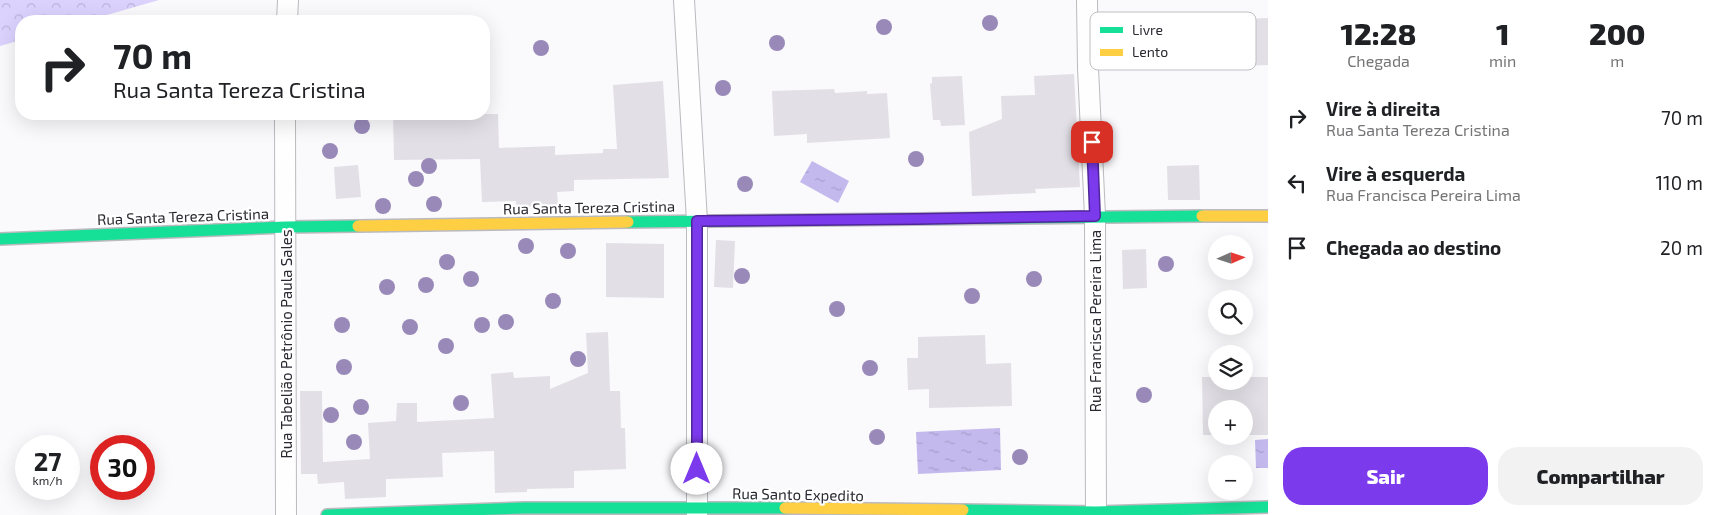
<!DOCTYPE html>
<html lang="pt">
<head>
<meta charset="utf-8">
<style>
  :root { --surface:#fff; --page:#f2f2f2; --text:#202124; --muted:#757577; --accent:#7c3aed }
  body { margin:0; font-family:"Exo 2",sans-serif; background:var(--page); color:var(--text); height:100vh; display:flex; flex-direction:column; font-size:19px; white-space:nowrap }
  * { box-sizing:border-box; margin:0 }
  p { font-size:16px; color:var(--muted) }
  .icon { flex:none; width:28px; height:28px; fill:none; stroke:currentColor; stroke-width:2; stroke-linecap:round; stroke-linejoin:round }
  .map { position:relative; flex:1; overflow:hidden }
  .drawer { display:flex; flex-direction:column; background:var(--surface); width:450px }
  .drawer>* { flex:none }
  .top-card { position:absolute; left:15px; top:15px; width:475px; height:105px; border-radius:20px; box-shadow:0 5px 20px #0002; background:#fff; color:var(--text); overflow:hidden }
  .needle { width:32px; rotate:87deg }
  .buttons { position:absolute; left:1208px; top:235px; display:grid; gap:10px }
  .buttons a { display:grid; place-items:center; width:45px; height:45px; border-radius:50%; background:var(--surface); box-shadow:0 5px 20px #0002; font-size:25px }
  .speed { position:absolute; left:15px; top:435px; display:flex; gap:10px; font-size:25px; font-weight:700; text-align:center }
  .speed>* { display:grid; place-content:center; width:65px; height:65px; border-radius:50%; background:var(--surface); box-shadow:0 5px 20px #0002; line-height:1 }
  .speed small { font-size:12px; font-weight:400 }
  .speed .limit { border:8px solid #d22; background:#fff; color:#111 }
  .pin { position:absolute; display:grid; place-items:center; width:42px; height:42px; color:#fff; margin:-21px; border-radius:10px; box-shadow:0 2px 8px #0006 }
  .me { position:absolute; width:55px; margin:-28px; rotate:0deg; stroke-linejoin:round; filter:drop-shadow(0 0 4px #0008) }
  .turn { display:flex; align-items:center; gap:18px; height:105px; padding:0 15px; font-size:22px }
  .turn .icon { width:65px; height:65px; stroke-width:2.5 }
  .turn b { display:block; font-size:35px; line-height:42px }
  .eta { display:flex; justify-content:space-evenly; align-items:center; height:85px; text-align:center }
  .eta b { font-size:30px; font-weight:800; line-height:35px }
  .primary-button { display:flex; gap:10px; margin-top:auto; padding:10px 15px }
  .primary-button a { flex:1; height:58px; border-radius:20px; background:var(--accent); color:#fff; font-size:20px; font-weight:800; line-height:58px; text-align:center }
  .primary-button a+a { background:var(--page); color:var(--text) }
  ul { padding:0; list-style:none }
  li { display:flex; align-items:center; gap:15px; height:65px; padding:0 15px }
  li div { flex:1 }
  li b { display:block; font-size:19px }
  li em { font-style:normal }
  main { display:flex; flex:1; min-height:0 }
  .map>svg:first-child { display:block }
  .forest { fill:url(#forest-crowns) }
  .water { fill:url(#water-ripples) }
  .building { fill:#e2e0e6 }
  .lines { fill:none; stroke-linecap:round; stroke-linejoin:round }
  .street-casing { stroke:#bbbabf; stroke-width:22 }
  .fast-casing { stroke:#bbbabf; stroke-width:14 }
  .slow-casing { stroke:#bbbabf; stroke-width:14 }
  .street { stroke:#fefeff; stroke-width:20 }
  .fast { stroke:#16e098; stroke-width:11 }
  .slow { stroke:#ffcf43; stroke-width:11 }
  .tree { fill:#9889b9 }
  .route-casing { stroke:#51269a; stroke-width:12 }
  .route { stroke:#7c3aed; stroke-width:9 }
  .labels { text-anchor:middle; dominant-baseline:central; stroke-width:4.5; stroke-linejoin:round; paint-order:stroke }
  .street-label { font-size:15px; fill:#2a2831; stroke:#fff }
  .key { fill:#fff; stroke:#bfbec1; stroke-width:1 }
  .key-label { font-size:14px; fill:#2a2831 }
</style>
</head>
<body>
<main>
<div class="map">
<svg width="1268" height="515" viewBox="0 0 1268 515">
  <defs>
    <pattern id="forest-crowns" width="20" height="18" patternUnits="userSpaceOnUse" patternTransform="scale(1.25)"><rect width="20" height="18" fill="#dbd2fe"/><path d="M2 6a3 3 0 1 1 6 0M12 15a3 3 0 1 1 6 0" fill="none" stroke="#bcb4da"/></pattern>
    <pattern id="water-ripples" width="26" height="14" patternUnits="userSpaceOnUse" patternTransform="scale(1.25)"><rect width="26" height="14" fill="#c3b9ed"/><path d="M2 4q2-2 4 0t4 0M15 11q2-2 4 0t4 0" fill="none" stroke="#a89fcc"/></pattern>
  </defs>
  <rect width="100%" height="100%" fill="#faf9fc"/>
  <path class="forest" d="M0 0H159L86 21H21V40L0 46Z"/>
  <path class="water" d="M812 161 849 181 838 203 800 182Z
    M1000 428 1001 470 918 474 916 432Z
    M1268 439V468H1256L1255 440Z"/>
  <path class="building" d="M1268 18V65L1218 67V64L1190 67 1187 44 1217 41V20Z
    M1074 74 1080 187 1035 189 1036 193 972 196 969 132 1002 119 1001 96 1035 95 1034 76Z
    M962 76 965 125 941 126 940 120H933L930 84 932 83V77Z
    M663 81 669 178 574 180V191L557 192 558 205 516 207V201L482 202 480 159 394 160 393 114H498L499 148 555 146V155L603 153V149H617L613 85Z
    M834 89 835 93 867 91V94L887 93 890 138 807 143V134L774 136 772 91Z
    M358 165 361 197 336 199 334 167Z
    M1199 165 1200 200H1168L1167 166Z
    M716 240 735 241 733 288 714 287Z
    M606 243 664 244V298L606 297Z
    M1146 249 1147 288 1123 289 1122 250Z
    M608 332 610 391H620L621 428H625L626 469 574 471V488L527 489V492L495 493 494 451 442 453 443 477 386 479V497L345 499 344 482 318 484 317 474H301L300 391H322L323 462 370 459 368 423 396 421 397 403H417V422L494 418 491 374 513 372 514 378 550 376V389L588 373 586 333Z
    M985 335 986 364 1011 363 1012 406 929 408V389L908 390 907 358H918V337Z
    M1202 377H1216V381H1244V377H1268V435H1244V409H1216V435H1203Z"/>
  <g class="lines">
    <g class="street-casing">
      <path id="street" d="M684 0 697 221V515
        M1087 0 1088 68 1095 216 1096 515
        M287 21 288 0
        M285 114 286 515"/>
    </g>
    <g class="fast-casing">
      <path id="fast" d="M628 222 1202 216
        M0 239 286 227 358 226
        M963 510 1096 512 1268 507
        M327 515 524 508H785"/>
    </g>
    <g class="slow-casing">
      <path id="slow" d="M1202 216H1268
        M358 226 628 222
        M785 508 963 510"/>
    </g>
    <use href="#street" class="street"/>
    <use href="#fast" class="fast"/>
    <use href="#slow" class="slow"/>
  </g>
  <g class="tree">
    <circle cx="990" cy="23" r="8"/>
    <circle cx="884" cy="27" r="8"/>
    <circle cx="777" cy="43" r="8"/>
    <circle cx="541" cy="48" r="8"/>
    <circle cx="723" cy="88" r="8"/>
    <circle cx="362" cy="126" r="8"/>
    <circle cx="330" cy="151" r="8"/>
    <circle cx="916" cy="159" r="8"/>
    <circle cx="429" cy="166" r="8"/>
    <circle cx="416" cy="179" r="8"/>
    <circle cx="745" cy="184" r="8"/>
    <circle cx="434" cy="204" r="8"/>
    <circle cx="383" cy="206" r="8"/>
    <circle cx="526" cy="246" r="8"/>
    <circle cx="568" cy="251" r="8"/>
    <circle cx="447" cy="262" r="8"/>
    <circle cx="1166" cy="264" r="8"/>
    <circle cx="742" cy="276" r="8"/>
    <circle cx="471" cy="279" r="8"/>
    <circle cx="1034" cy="279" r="8"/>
    <circle cx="426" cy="285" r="8"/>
    <circle cx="387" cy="287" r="8"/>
    <circle cx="972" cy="296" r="8"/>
    <circle cx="553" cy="301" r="8"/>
    <circle cx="837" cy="309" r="8"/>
    <circle cx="506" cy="322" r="8"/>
    <circle cx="342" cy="325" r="8"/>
    <circle cx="482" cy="325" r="8"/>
    <circle cx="410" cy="327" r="8"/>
    <circle cx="446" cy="346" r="8"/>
    <circle cx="578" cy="359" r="8"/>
    <circle cx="344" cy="367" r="8"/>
    <circle cx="870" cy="368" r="8"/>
    <circle cx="1144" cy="395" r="8"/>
    <circle cx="461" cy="403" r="8"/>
    <circle cx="361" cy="407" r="8"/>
    <circle cx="331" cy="415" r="8"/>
    <circle cx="877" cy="437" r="8"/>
    <circle cx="354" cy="442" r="8"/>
    <circle cx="1020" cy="457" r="8"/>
  </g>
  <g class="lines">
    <g class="route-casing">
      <path id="route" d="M697 469V221L916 219 1095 216 1092 142"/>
    </g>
    <use href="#route" class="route"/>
  </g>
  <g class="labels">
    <g class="street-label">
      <text transform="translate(589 207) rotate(-1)">Rua Santa Tereza Cristina</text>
      <text transform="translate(183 216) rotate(-2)">Rua Santa Tereza Cristina</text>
      <text transform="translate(1095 321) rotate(-90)">Rua Francisca Pereira Lima</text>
      <text transform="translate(286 344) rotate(-90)">Rua Tabelião Petrônio Paula Sales</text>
      <text transform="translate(798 494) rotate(1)">Rua Santo Expedito</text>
    </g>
  </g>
  <rect x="1090" y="12" width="166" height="58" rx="8" class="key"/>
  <rect x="1100" y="27" width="23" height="6" fill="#16e098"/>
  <rect x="1100" y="49" width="23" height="7" fill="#ffcf43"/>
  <g class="key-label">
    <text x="1132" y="35">Livre</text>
    <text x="1132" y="57">Lento</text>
  </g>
</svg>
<div class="buttons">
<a><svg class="needle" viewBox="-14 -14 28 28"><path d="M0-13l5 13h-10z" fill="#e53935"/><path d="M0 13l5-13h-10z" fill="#757577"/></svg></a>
<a><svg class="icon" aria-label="search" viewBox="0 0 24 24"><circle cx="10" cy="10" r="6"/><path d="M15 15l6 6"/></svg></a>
<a><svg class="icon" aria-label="layers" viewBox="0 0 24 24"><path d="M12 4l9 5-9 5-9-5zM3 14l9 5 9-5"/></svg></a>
<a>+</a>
<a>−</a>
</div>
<div class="speed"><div>27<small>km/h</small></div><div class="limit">30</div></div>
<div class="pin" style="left:1092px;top:142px;background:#d93025"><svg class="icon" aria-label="arrive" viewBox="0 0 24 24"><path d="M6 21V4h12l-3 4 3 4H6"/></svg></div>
<svg class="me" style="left:697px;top:469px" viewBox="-20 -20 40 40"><circle r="19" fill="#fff"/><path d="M0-13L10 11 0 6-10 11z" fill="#7c3aed"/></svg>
<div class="top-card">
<div class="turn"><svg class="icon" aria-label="right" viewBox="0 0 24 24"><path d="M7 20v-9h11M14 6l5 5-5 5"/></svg><div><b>70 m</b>Rua Santa Tereza Cristina</div></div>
</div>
</div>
<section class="drawer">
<div class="eta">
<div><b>12:28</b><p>Chegada</p></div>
<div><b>1</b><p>min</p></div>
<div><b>200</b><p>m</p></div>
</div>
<ul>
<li><svg class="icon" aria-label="right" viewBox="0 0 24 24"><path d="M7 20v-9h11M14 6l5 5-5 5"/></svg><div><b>Vire à direita</b><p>Rua Santa Tereza Cristina</p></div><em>70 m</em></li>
<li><svg class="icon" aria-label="left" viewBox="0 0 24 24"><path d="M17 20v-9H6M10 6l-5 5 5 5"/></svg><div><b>Vire à esquerda</b><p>Rua Francisca Pereira Lima</p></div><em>110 m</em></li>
<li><svg class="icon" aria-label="arrive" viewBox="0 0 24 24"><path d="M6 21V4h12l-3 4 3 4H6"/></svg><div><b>Chegada ao destino</b></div><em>20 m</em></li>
</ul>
<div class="primary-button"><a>Sair</a><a>Compartilhar</a></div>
</section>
</main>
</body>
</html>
